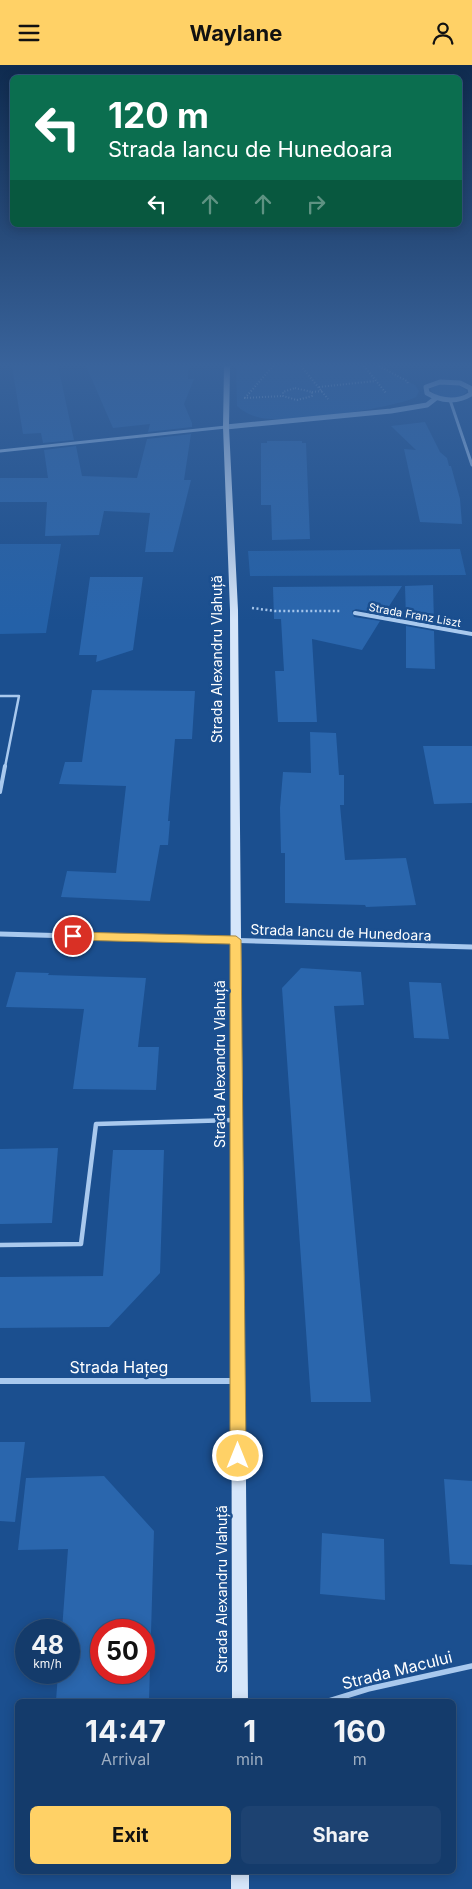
<!DOCTYPE html>
<html lang="en">
<head>
<meta charset="utf-8">
<style>
  :root { --surface:#143b6b; --page:#1d4271; --text:#f1f3f6; --muted:#9dadc1; --line:#33557e; --accent:#ffd166 }
  body { margin:0; font-family:Inter,sans-serif; background:var(--page); color:var(--text); height:100vh; display:flex; flex-direction:column; font-size:19px; white-space:nowrap }
  * { box-sizing:border-box; margin:0 }
  p { font-size:16px; color:var(--muted) }
  .icon { flex:none; width:28px; height:28px; fill:none; stroke:currentColor; stroke-width:2; stroke-linecap:round; stroke-linejoin:round }
  .map { position:relative; flex:1; overflow:hidden }
  .drawer { position:absolute; left:15px; top:1634px; width:441px; height:175px; display:flex; flex-direction:column; background:var(--surface); border-radius:8px; box-shadow:0 2px 12px #0003,0 0 0 1px var(--line) }
  .drawer>* { flex:none }
  .top-card { position:absolute; left:10px; top:10px; width:452px; height:152px; border-radius:8px; box-shadow:0 2px 12px #0003,0 0 0 1px var(--line); background:#0b6e4f; color:#fff; overflow:hidden }
  .speed { position:absolute; left:15px; top:1554px; display:flex; gap:10px; font-size:25px; font-weight:700; text-align:center }
  .speed>* { display:grid; place-content:center; width:65px; height:65px; border-radius:50%; background:var(--surface); box-shadow:0 2px 12px #0003,0 0 0 1px var(--line); line-height:1 }
  .speed small { font-size:12px; font-weight:400 }
  .speed .limit { border:8px solid #d22; background:#fff; color:#111 }
  .pin { position:absolute; display:grid; place-items:center; width:42px; height:42px; color:#fff; margin:-21px; border:2px solid #fff; border-radius:50%; box-shadow:0 1px 5px #0007 }
  .me { position:absolute; width:55px; margin:-28px; rotate:0deg; stroke-linejoin:round; filter:drop-shadow(0 0 4px #0008) }
  .turn { display:flex; align-items:center; gap:18px; height:105px; padding:0 15px; font-size:22px }
  .turn .icon { width:65px; height:65px; stroke-width:2.5 }
  .turn b { display:block; font-size:35px; line-height:42px }
  .lanes { display:flex; align-items:center; height:48px; padding:0 15px; background:#0003; justify-content:center; gap:25px; direction:ltr }
  .lanes .off { opacity:.35 }
  .eta { display:flex; justify-content:space-evenly; align-items:center; height:85px; text-align:center }
  .eta b { font-size:30px; font-weight:700; line-height:35px }
  .button { display:flex; gap:10px; margin-top:auto; padding:10px 15px }
  .button a { flex:1; height:58px; border-radius:8px; background:var(--accent); color:#111; font-size:20px; font-weight:700; line-height:58px; text-align:center }
  .button a+a { background:var(--page); color:var(--text) }
  header { display:flex; justify-content:space-between; align-items:center; height:65px; padding:0 15px; background:var(--accent); color:#111; font-size:22px; font-weight:700 }
  .map>svg:first-child { display:block }
  .green { fill:#2461a8 }
  .building { fill:#2a66ad; fill-rule:evenodd }
  .lines { fill:none; stroke-linecap:round; stroke-linejoin:round }
  .path-far1 { stroke:#a9c9ee; stroke-width:2; stroke-dasharray:1 2; stroke-linecap:butt }
  .path { stroke:#a9c9ee; stroke-width:2.5; stroke-dasharray:2 2.5; stroke-linecap:butt }
  .service-far3 { stroke:#a9c9ee; stroke-width:2.5 }
  .service-far2 { stroke:#a9c9ee; stroke-width:4 }
  .service-far1 { stroke:#a9c9ee; stroke-width:4.5 }
  .service { stroke:#a9c9ee; stroke-width:5.5 }
  .minor-far3 { stroke:#a9c9ee; stroke-width:3 }
  .minor-far2 { stroke:#a9c9ee; stroke-width:4 }
  .minor-far1 { stroke:#a9c9ee; stroke-width:5 }
  .minor { stroke:#a9c9ee; stroke-width:6 }
  .tertiary { stroke:#a9c9ee; stroke-width:5 }
  .secondary { fill:#d6e6fa; fill-rule:evenodd }
  .route { fill:#ffd166; stroke:#a68842 }
  .labels { text-anchor:middle; dominant-baseline:central; stroke-width:5; stroke-linejoin:round; paint-order:stroke }
  .far-street-label { font-size:11px; fill:#fff; stroke:#1b4f8f }
  .street-label { font-size:14px; fill:#fff; stroke:#1b4f8f }
  .near-street-label { font-size:16px; fill:#fff; stroke:#1b4f8f }
</style>
</head>
<body>
<header><svg class="icon" aria-label="menu" viewBox="0 0 24 24"><path d="M4 6h16M4 12h16M4 18h16"/></svg>Waylane<svg class="icon" aria-label="person" viewBox="0 0 24 24"><circle cx="12" cy="8" r="4"/><path d="M4 21q1-7 8-7t8 7"/></svg></header>
<div class="map">
<svg width="472" height="1824" viewBox="0 0 472 1824">
  <rect width="100%" height="100%" fill="#1b4f8f"/>
  <path class="green" d="M236 301H379L415 320 419 326 416 332C392 344 288 358 261 353 251 351 244 347 237 341Z
    M440 319 458 320 467 326C460 336 436 335 430 324Z
    M0 479H61L46 568 0 569Z
    M460 484 466 510 250 511 248 486Z"/>
  <path class="building" d="M12 301H58L74 375 43 378 41 368 23 369Z
    M86 301H189L188 314H194L184 339 192 358V362L148 367 150 359 113 363Z
    M425 357 440 387 447 393 449 401H451L460 434 462 459 420 457 404 384 416 385 391 361Z
    M191 369 184 415H191L173 487H145L150 448 104 446 99 470 45 471 47 437H0V413H48L44 385 76 381 82 411 137 413 147 374Z
    M267 376H302V378H306L310 474 272 475 271 440H261V378H267Z
    M90 512H143L133 585 96 597 97 590H79Z
    M433 520 434 558 406 553 405 521Z
    M402 521 384 549 356 544 352 546 354 552 380 556 362 585 312 574 317 657H278L275 606H284L281 554H274L273 522Z
    M406 561 434 566 435 604 406 603Z
    M92 625 195 626 192 674H175L168 756H170L168 780H160L150 836 61 832 67 806 116 808 126 721 59 719 65 697H82Z
    M310 667 336 668 339 710H344V740H340L345 795 406 793 416 840 366 842 365 840 285 838V788H281L280 743 283 707 311 708Z
    M423 681H472V738L434 739Z
    M301 903 361 907 364 940 334 941 371 1337H311L282 923Z
    M16 907 49 908 48 910 146 913 138 982H159L156 1025 73 1024 84 944 6 942Z
    M409 917 441 918 449 974 414 973Z
    M58 1083 52 1158 0 1159V1084Z
    M113 1085H164L160 1208 109 1262 0 1263V1212L103 1211Z
    M0 1377H25L15 1457 0 1456Z
    M104 1411 154 1466 149 1636H56L58 1608H69V1565H62L68 1484 18 1485 26 1413ZM101 1565H144V1608H101Z
    M444 1414 472 1416V1500L450 1499Z
    M322 1468 384 1474 385 1535 320 1529Z"/>
  <g class="lines">
    <path class="path-far1" d="M301 301 328 334
      M364 301 386 328
      M379 301 407 316 408 319
      M319 322 375 316
      M295 323 312 327V331L297 335 283 331V327Z
      M312 327 322 326
      M244 333 283 331
      M245 333 273 301"/>
    <path class="path" d="M252 543 275 546H341"/>
    <path class="service-far3" d="M0 631H19L5 702"/>
    <path class="service-far2" d="M0 727 5 701"/>
    <path class="service-far1" d="M0 1180 81 1179 96 1059 234 1055"/>
    <path class="service" d="M329 1636 368 1624 472 1601"/>
    <path class="minor-far3" d="M450 335 472 400
      M0 386 226 362"/>
    <path class="minor-far2" d="M355 548 472 569"/>
    <path class="minor-far1" d="M0 869 472 882"/>
    <path class="minor" d="M0 1316H237"/>
    <path class="tertiary" d="M440 317 460 318 470 323 471 329C457 338 441 336 427 328L426 322Z
      M226 362 391 346 427 340 436 333"/>
    <path class="secondary" d="M224 301H230L229 362 238 545 248 1636H232L230 545 223 362Z
      M231 1806H249V1824H231Z"/>
  </g>
  <linearGradient id="sky" x2="0" y2="1"><stop stop-color="#0f2b4f"/><stop offset="0.54" stop-color="#39639b"/><stop offset="1" stop-color="#39639b" stop-opacity="0"/></linearGradient>
  <rect width="472" height="556" fill="url(#sky)"/>
  <path class="route" d="M73 867 236 871 241 875 246 1391 244 1396 238 1399 232 1396 230 1391V879L73 875 68 871Z"/>
  <g class="labels">
    <g class="far-street-label">
      <text transform="translate(415 550) rotate(10)">Strada Franz Liszt</text>
    </g>
    <g class="street-label">
      <text transform="translate(216 594) rotate(-90)">Strada Alexandru Vlahuță</text>
      <text transform="translate(341 867) rotate(2)">Strada Iancu de Hunedoara</text>
      <text transform="translate(219 999) rotate(-90)">Strada Alexandru Vlahuță</text>
      <text transform="translate(221 1524) rotate(-90)">Strada Alexandru Vlahuță</text>
    </g>
    <g class="near-street-label">
      <text x="119" y="1302">Strada Hațeg</text>
      <text transform="translate(397 1605) rotate(-14)">Strada Macului</text>
    </g>
  </g>
</svg>
<div class="speed"><div>48<small>km/h</small></div><div class="limit">50</div></div>
<div class="pin" style="left:73px;top:871px;background:#d93025"><svg class="icon" aria-label="arrive" viewBox="0 0 24 24"><path d="M6 21V4h12l-3 4 3 4H6"/></svg></div>
<svg class="me" style="left:238px;top:1391px" viewBox="-20 -20 40 40"><circle r="17" fill="#ffd166" stroke="#fff" stroke-width="3"/><path d="M0-11L8 9 0 5-8 9z" fill="#fff"/></svg>
<div class="top-card">
<div class="turn"><svg class="icon" aria-label="left" viewBox="0 0 24 24"><path d="M17 20v-9H6M10 6l-5 5 5 5"/></svg><div><b>120 m</b>Strada Iancu de Hunedoara</div></div>
<div class="lanes"><svg class="icon" aria-label="left" viewBox="0 0 24 24"><path d="M17 20v-9H6M10 6l-5 5 5 5"/></svg><svg class="icon off" aria-label="ahead" viewBox="0 0 24 24"><path d="M12 20V5M6 11l6-6 6 6"/></svg><svg class="icon off" aria-label="ahead" viewBox="0 0 24 24"><path d="M12 20V5M6 11l6-6 6 6"/></svg><svg class="icon off" aria-label="right" viewBox="0 0 24 24"><path d="M7 20v-9h11M14 6l5 5-5 5"/></svg></div>
</div>
<section class="drawer">
<div class="eta">
<div><b>14:47</b><p>Arrival</p></div>
<div><b>1</b><p>min</p></div>
<div><b>160</b><p>m</p></div>
</div>
<div class="button"><a>Exit</a><a>Share</a></div>
</section>
</div>
</body>
</html>
